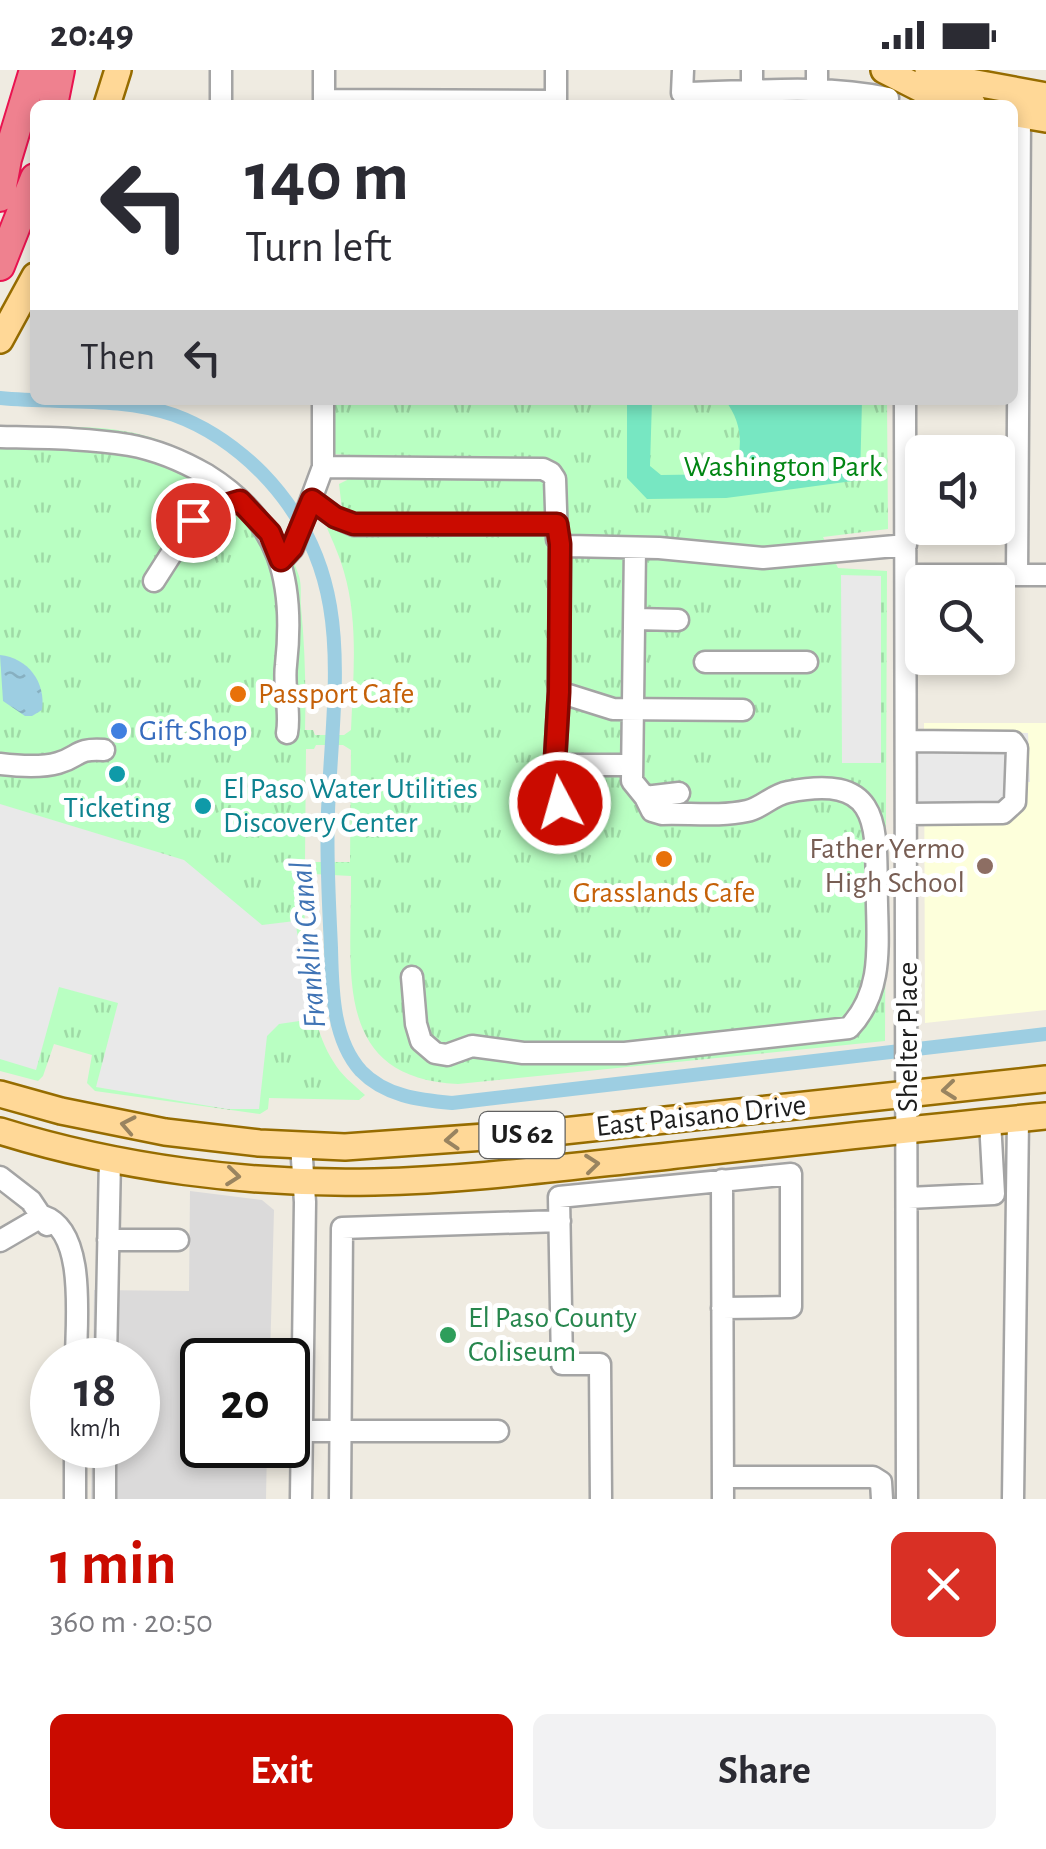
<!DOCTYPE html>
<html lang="en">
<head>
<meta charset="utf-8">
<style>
  :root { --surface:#fff; --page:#f2f2f3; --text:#2b2b33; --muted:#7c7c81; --accent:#ca0b00 }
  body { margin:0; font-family:"Alegreya Sans",sans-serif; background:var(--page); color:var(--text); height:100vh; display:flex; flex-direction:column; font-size:38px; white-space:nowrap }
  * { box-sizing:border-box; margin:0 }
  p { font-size:32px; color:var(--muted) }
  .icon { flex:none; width:55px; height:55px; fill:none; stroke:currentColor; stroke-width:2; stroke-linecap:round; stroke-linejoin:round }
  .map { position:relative; height:1429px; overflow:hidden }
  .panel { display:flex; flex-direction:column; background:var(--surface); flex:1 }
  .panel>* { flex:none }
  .hud { position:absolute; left:30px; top:30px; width:988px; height:305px; border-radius:15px; box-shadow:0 5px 15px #0003; background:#fff; color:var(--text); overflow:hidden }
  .buttons { position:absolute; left:905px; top:365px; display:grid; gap:20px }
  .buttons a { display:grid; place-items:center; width:110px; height:110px; border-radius:15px; background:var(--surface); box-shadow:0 5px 15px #0003; font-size:50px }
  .speed { position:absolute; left:30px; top:1268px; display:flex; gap:20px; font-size:50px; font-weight:700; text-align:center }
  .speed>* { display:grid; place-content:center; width:130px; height:130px; border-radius:50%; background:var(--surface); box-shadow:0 5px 15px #0003; line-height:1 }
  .speed small { font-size:25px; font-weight:400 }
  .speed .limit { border:5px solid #111; border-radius:15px; background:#fff; color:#111 }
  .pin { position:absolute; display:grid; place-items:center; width:85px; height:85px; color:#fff; margin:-42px; border:5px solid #fff; border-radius:50%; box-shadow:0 2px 10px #0007 }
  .me { position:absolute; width:110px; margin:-55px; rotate:354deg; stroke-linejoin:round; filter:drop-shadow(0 0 8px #0008) }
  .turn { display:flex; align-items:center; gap:35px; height:210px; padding:0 50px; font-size:45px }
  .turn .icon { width:130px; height:130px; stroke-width:2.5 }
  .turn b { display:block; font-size:70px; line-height:85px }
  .then { display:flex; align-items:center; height:95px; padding:0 50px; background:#0003; gap:20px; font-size:38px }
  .round { display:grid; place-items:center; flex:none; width:105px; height:105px; border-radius:15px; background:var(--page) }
  .summary { display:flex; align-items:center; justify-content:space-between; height:170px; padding:0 50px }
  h1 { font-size:60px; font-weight:600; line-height:75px; color:var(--accent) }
  .button { display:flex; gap:20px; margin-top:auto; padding:20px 50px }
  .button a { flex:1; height:115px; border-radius:15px; background:var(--accent); color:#fff; font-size:40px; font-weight:600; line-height:115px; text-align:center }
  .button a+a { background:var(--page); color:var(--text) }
  .status { display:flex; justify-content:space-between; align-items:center; height:70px; padding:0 50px; background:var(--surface); direction:ltr }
  .status svg { height:28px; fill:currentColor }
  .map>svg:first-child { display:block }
  .residential { fill:#dbdada }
  .education { fill:#fdffdb }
  .park { fill:url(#park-tufts); fill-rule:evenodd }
  .pitch { fill:#77e7c2 }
  .parking { fill:#e9e9e9 }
  .water { fill:url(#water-ripples) }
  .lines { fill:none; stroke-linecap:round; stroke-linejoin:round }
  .canal { stroke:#9dcee2; stroke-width:14 }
  .minor-casing { stroke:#a4a4a4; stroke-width:25 }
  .major-casing { stroke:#966c00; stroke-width:30 }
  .highway-casing { stroke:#e91350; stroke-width:32 }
  .minor { stroke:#fff; stroke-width:20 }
  .major { stroke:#ffd897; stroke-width:25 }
  .highway { stroke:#ef818f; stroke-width:28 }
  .oneway { stroke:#998460 }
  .route-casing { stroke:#830700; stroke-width:25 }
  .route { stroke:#ca0b00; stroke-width:18 }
  .food-dot { fill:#e8710a; stroke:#fff; stroke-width:4 }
  .shop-dot { fill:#3f7fe0; stroke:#fff; stroke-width:4 }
  .culture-dot { fill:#0f9aa8; stroke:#fff; stroke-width:4 }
  .education-dot { fill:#8d6e63; stroke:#fff; stroke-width:4 }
  .leisure-dot { fill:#2e9e5b; stroke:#fff; stroke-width:4 }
  .labels { text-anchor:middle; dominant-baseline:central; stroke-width:10; stroke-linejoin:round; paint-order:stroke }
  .shield { fill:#fff; stroke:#616161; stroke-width:2.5 }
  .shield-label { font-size:28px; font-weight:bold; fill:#1d1d1d }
  .park-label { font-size:30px; fill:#018513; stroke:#fff }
  .food-label { font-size:30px; fill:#c56008; stroke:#fff; text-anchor:start }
  .shop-label { font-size:30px; fill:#366cbe; stroke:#fff; text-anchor:start }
  .culture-label { font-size:30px; fill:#0d838f; stroke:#fff; text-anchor:start }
  .education-label { font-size:30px; fill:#785e54; stroke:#fff; text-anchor:end }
  .street-label { font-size:30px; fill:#1d1d1d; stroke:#fff }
  .leisure-label { font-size:30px; fill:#27864d; stroke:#fff; text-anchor:start }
  .water-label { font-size:32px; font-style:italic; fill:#4074b5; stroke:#fff }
</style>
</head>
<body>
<div class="status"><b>20:49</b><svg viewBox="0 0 49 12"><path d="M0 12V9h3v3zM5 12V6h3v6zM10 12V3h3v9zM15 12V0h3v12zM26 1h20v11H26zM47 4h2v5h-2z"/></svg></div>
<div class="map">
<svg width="1046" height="1429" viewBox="0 0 1046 1429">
  <defs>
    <pattern id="park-tufts" width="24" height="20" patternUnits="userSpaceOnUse" patternTransform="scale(2.5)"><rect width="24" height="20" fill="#b9ffc2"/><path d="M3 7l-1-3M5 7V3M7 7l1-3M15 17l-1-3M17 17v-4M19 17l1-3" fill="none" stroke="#9fdaa6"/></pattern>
    <pattern id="water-ripples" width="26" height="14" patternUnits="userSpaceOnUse" patternTransform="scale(2.5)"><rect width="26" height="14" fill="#9dcee2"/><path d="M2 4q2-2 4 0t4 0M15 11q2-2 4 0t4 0" fill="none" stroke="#87b0c1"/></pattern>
  </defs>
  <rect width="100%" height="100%" fill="#efebe1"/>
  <path class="residential" d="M190 1121 262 1130 274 1140 270 1290H202V1375H267L266 1429H91L92 1375H138V1290H93L94 1220 189 1221Z"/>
  <path class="education" d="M924 653H1046V940L925 953Z"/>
  <path class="park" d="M334 330H887L888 459 823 467 838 498 887 501 885 971 458 1014C331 1008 352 900 351 806L313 804 305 807C304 861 303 944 333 991 341 1005 353 1014 365 1025L359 1030 269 1028 268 1039 260 1044 95 1021 87 1013 92 985 54 974 43 1006 38 1011 0 1001V357C47 358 101 353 146 366 215 385 276 437 299 506 302 516 300 527 301 537 305 578 306 618 305 660H313L315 665H344L351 660C353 609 359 553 344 502 340 487 333 472 327 458L342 439 339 414 347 410 346 385 333 384ZM316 675H343L351 680 350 792H305L306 679H314Z"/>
  <path class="pitch" d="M627 330H652L650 396 661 405 734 404C743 376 743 354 725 330H862L860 410 726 428 647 429 627 408Z"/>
  <path class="parking" d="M841 505 881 506V693H842Z
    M931 661 1028 663 1030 712H1012V741H918L917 665H931Z
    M0 734 184 790 262 855 295 851 313 949 279 954 267 966 259 1039H227L96 1017 118 933 59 917 36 1000 0 989Z"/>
  <path class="water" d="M0 585C28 588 46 612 42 640L32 646H25L3 631Z"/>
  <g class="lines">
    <path class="canal" d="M0 328C57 334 119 326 174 345 207 357 237 378 262 403 359 503 333 614 328 741 326 786 329 832 331 878 332 918 332 969 361 1001 385 1026 419 1030 452 1033L1046 964"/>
    <g class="minor-casing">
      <path id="minor" d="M221 0V35
        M556 0V35
        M683 0 682 23C750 22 820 14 888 28
        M817 0V21
        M752 21V0
        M324 30 556 31
        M324 35V0
        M905 330 907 1429
        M0 367C43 368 87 368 129 375 157 380 183 391 207 405 281 451 295 512 286 595 283 617 291 641 287 663
        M323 397 543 399 551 403 555 409 557 469 568 476 659 478 763 488 906 475
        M312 430 335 447 354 455 557 454
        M635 478 632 711 645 727 679 723
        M281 491 293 478 323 397V330
        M907 505H1046
        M1017 505 1020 44
        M154 511 193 450 203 442 240 431
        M636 549 678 550
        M705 592H807
        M559 622 613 639 743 640
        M907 671 1013 672 1017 678 1015 732 1003 743 908 744
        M0 694C17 696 41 698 58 693 80 687 75 678 104 680
        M554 695H631
        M560 733 554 707 559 622 560 474
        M412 907 416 954 421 971 435 983 447 985 472 976 523 983H625L849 958C882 923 878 880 877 835 875 762 887 702 788 722 772 725 762 738 747 741 719 747 690 743 662 744L652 741 645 727
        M0 1107 31 1131 47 1155
        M722 1110 723 1429
        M908 1128 994 1124 990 1051
        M108 1170H178
        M0 1171 43 1146C87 1161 76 1251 76 1290
        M106 1290 110 1088
        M302 1361H498
        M723 1407H873L881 1412 882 1429
        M75 1429V1375
        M105 1429V1375
        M301 1429 305 1132 301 1075
        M340 1429 342 1158 560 1151
        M601 1429 600 1294H562L559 1127 791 1104V1237L722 1238
        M1013 1429 1018 1049"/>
    </g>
    <g class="major-casing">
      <path id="major" d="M884 0 935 26 973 35
        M928 0 965 11 1046 26
        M107 35 118 0
        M1012 43 1046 49
        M0 270 35 206
        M0 1024 61 1041 165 1062 259 1073 345 1077 554 1062 1046 1009
        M0 1061C119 1098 250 1115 374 1112 473 1110 571 1096 669 1086 795 1072 920 1058 1046 1046"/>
    </g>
    <g class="highway-casing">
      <path id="highway" d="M53 35 60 0
        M0 127 7 89 34 0
        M0 196 35 108"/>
    </g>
    <use href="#minor" class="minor"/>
    <use href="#major" class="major"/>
    <use href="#highway" class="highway"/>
  </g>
  <defs><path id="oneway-chevron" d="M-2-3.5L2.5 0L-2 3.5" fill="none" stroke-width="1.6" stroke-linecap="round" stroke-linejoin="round" transform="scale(2.5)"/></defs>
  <g class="oneway">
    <use href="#oneway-chevron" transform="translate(949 1020) rotate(174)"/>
    <use href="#oneway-chevron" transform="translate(128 1055) rotate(-169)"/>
    <use href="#oneway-chevron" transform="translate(452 1070) rotate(176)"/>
    <use href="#oneway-chevron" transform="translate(592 1094) rotate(-6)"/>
    <use href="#oneway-chevron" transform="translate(233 1106) rotate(6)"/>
  </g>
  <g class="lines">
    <g class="route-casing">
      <path id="route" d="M193 450 203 442 240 431 270 463 281 490 292 478 312 430 335 447 354 454H557L560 474 559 622 554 707 560 733"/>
    </g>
    <use href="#route" class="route"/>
  </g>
  <g class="food-dot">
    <circle cx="238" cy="624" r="10"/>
    <circle cx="664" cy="789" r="10"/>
  </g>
  <circle class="shop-dot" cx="119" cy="661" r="10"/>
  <g class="culture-dot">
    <circle cx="117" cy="704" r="10"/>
    <circle cx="203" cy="736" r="10"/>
  </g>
  <circle class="education-dot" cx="985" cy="796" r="10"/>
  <circle class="leisure-dot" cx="448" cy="1265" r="10"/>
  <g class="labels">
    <rect class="shield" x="479.5" y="1042" width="85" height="46" rx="8"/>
    <g class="shield-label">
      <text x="522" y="1065">US 62</text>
    </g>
    <g class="park-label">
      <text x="783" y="397">Washington Park</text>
    </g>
    <g class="food-label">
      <text x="258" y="624">Passport Cafe</text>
      <text x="664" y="823" text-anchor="middle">Grasslands Cafe</text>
    </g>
    <g class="shop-label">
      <text x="139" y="661">Gift Shop</text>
    </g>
    <g class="culture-label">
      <text x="223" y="719">El Paso Water Utilities<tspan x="223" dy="34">Discovery Center</tspan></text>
      <text x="117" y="738" text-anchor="middle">Ticketing</text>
    </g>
    <g class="education-label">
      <text x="965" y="779">Father Yermo<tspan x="965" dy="34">High School</tspan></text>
    </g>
    <g class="street-label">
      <text transform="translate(908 967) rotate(-90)">Shelter Place</text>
      <text transform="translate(701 1046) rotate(-6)">East Paisano Drive</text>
    </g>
    <g class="leisure-label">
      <text x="468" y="1248">El Paso County<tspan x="468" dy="34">Coliseum</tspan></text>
    </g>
    <g class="water-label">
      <text transform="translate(308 875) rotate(-95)">Franklin Canal</text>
    </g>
  </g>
</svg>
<div class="buttons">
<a><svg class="icon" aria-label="sound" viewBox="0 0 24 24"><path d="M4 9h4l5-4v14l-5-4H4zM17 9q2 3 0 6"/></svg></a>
<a><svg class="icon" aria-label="search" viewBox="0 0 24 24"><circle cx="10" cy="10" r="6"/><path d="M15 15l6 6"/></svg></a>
</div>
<div class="speed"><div>18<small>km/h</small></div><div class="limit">20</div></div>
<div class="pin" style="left:193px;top:450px;background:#d93025"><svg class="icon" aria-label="arrive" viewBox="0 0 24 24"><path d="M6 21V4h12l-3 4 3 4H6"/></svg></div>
<svg class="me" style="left:560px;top:733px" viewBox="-20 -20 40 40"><circle r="17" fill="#ca0b00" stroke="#fff" stroke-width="3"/><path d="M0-11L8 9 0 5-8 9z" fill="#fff"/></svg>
<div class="hud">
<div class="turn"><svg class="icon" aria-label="left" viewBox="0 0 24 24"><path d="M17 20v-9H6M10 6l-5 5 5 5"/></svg><div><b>140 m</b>Turn left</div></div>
<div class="then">Then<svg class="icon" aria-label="left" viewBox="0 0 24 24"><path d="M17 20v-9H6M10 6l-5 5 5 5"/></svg></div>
</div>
</div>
<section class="panel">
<div class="summary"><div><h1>1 min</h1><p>360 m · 20:50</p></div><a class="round" style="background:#d93025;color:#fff"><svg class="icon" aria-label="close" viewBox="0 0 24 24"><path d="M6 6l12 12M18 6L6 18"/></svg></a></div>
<div class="button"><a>Exit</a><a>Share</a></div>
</section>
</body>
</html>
